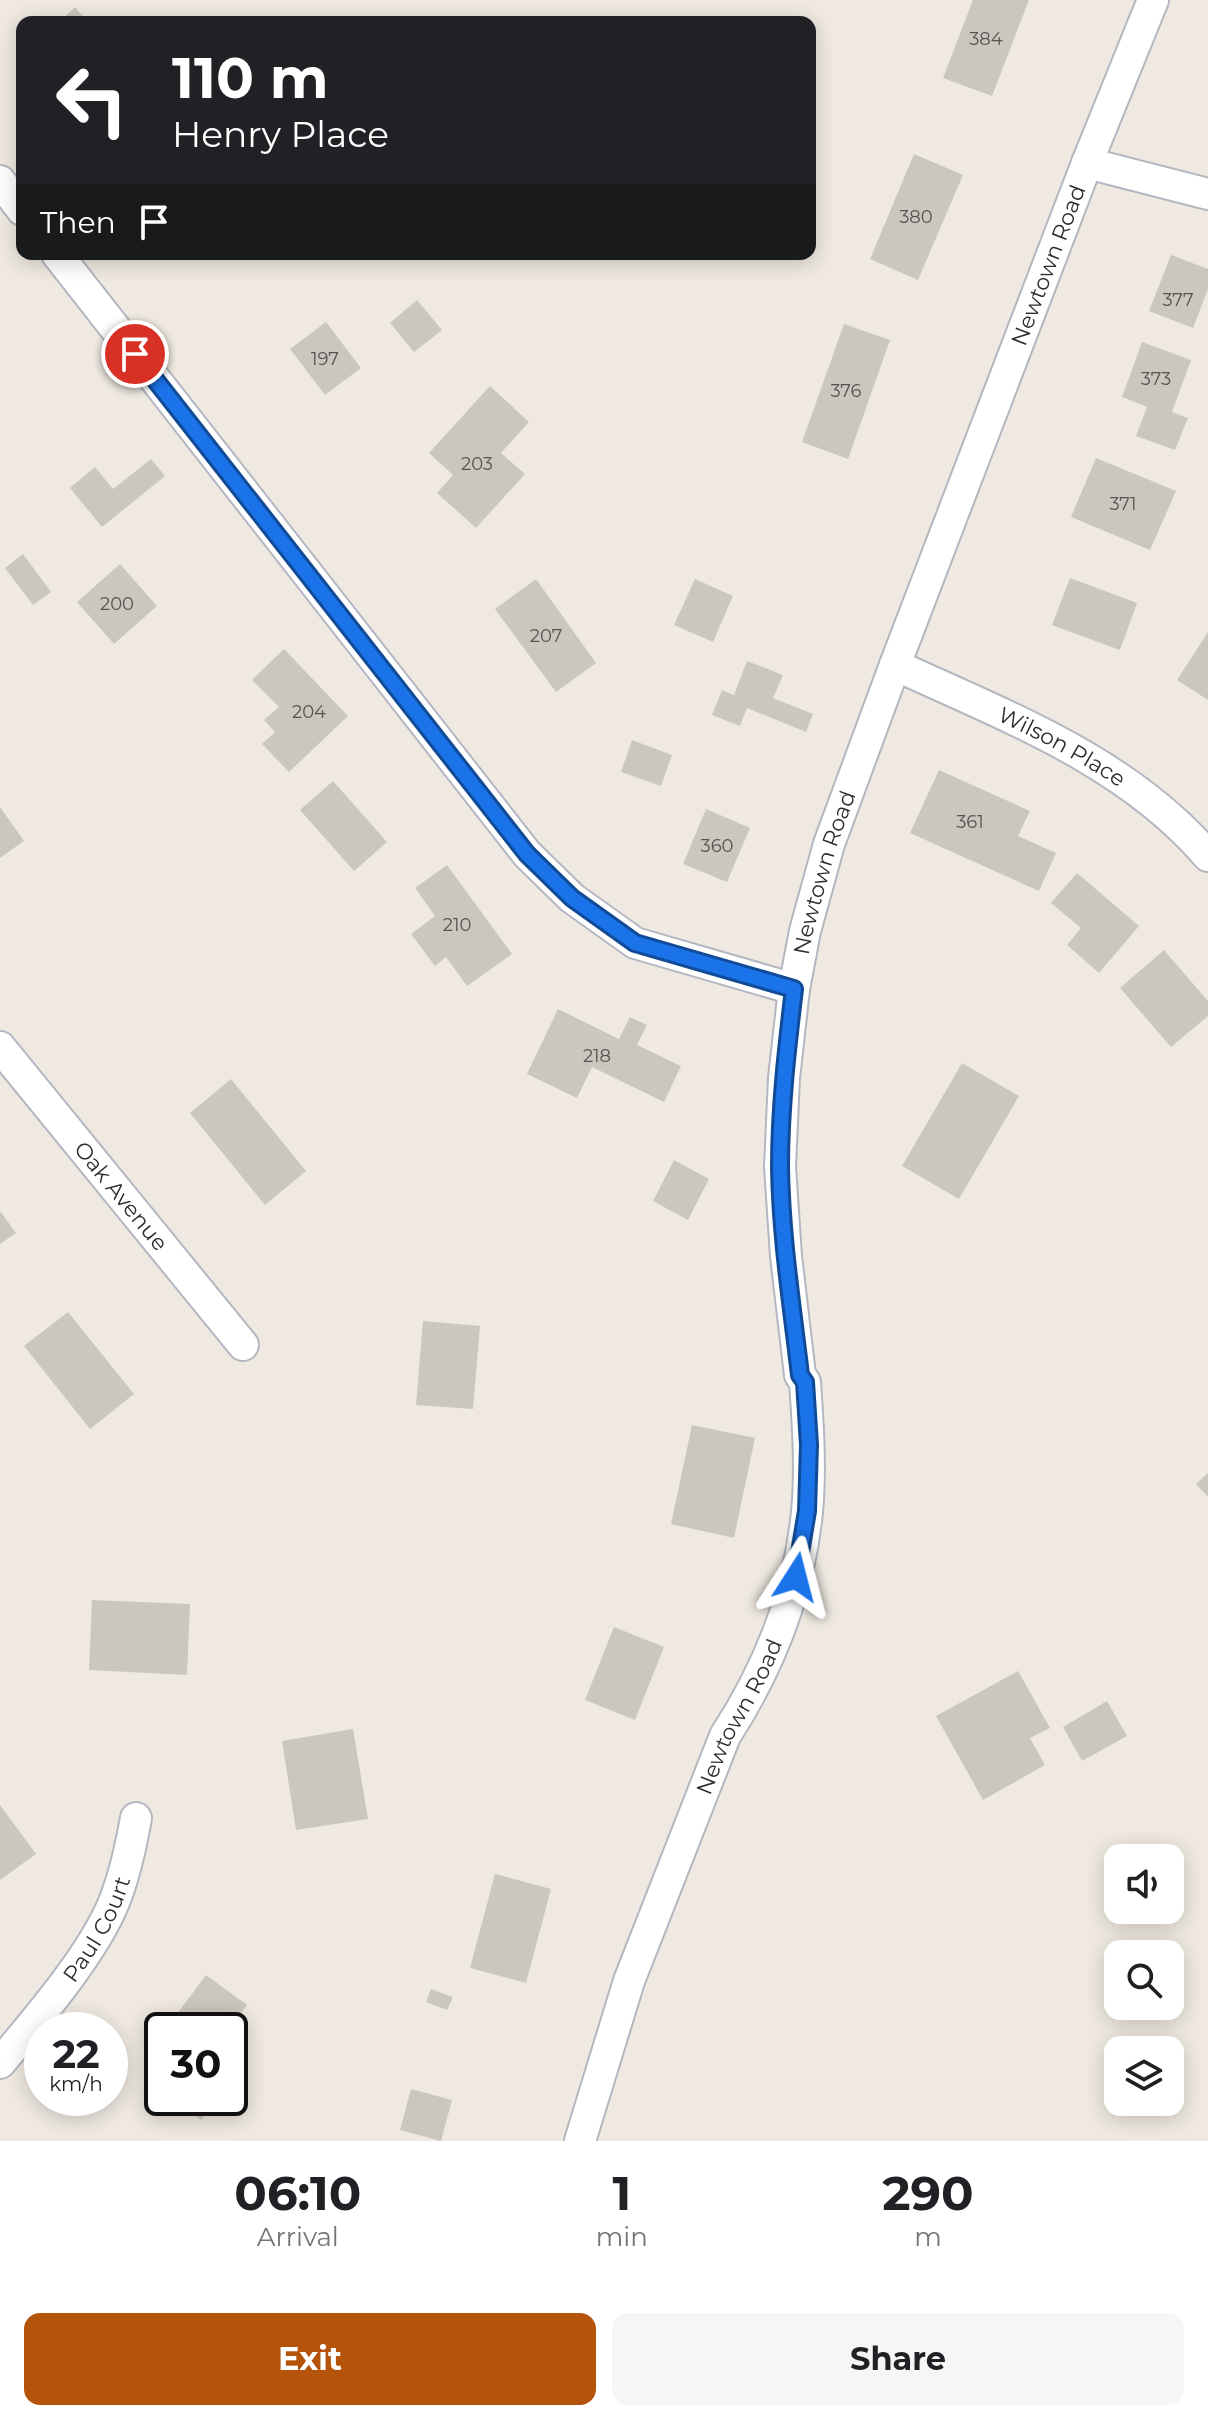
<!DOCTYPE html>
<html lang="en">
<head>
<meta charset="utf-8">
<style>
  :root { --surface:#fff; --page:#f6f6f6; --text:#202124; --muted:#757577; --accent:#b45309 }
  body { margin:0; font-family:Montserrat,sans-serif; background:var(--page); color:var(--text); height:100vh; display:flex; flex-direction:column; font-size:30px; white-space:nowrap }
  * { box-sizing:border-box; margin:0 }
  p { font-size:26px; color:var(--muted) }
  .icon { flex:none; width:44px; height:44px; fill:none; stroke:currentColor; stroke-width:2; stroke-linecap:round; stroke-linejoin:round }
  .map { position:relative; height:2141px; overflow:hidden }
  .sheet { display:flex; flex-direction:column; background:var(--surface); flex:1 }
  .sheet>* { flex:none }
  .hud { position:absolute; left:16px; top:16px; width:800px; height:244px; border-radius:16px; box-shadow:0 4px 20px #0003; background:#202124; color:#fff; overflow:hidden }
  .controls { position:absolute; left:1104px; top:1844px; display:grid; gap:16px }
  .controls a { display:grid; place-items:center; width:80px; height:80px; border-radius:16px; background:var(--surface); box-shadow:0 4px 20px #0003; font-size:40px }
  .speed { position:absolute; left:24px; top:2012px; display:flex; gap:16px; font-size:40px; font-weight:700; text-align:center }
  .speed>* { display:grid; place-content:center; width:104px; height:104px; border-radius:50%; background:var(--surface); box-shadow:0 4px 20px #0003; line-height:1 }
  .speed small { font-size:20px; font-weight:400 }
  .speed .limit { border:4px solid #111; border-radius:12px; background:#fff; color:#111 }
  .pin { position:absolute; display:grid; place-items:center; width:68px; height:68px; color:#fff; margin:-34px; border:4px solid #fff; border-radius:50%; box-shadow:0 2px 8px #0007 }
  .me { position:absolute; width:88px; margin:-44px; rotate:9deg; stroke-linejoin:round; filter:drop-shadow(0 0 6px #0008) }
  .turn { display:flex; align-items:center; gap:28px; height:168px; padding:0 24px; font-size:36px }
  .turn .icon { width:104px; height:104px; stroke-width:2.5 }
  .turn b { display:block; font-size:56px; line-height:68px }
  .then { display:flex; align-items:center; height:76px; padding:0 24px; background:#0003; gap:16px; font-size:30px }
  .eta { display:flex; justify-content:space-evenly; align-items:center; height:136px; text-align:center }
  .eta b { font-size:48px; font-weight:700; line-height:56px }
  .action { display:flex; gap:16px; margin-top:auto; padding:16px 24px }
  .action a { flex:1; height:92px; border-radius:16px; background:var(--accent); color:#fff; font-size:32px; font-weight:700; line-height:92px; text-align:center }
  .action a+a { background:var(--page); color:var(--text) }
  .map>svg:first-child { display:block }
  .building { fill:#cbc7bf }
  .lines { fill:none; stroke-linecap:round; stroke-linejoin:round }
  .minor-casing { stroke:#b4b7c1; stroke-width:34 }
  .minor { stroke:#fff; stroke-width:30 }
  .route-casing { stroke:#114b97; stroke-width:20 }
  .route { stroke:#1a73e8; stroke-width:14 }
  .labels { text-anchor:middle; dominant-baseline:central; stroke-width:8; stroke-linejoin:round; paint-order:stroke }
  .number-label { font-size:18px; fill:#555452 }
  .street-label { font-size:22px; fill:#2e2e2e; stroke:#fff }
</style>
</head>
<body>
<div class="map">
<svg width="1208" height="2141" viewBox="0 0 1208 2141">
  <rect width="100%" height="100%" fill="#efe9e1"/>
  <path class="building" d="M973 0H1029L992 96 943 78Z
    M75 7 88 22H59Z
    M914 154 963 175 918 280 870 259Z
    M1171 255 1208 269V289L1193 328 1149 311Z
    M417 300 442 330 414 352 390 323Z
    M326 322 361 368 325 395 290 349Z
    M844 324 890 340 848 459 802 442Z
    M1142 342 1191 360 1172 412 1188 418 1175 450 1136 436 1147 407 1122 397Z
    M490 386 529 422 501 453 525 474 476 528 437 493 453 475 429 453Z
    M1096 458 1176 491 1150 550 1071 517Z
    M151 459 165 476 102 527 70 488 95 467 113 489Z
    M23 554 51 592 33 605 5 568Z
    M120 564 157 606 114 644 77 602Z
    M1070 578 1137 603 1120 650 1052 625Z
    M536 579 596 663 556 692 495 609Z
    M695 579 733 596 713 642 674 625Z
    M1208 632V700L1177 680Z
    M284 649 348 716 289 772 262 744 275 732 264 720 279 707 252 680Z
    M747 661 783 675 773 698 813 714 806 732 747 708 740 726 712 715 722 690 734 695Z
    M632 740 672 755 661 786 621 772Z
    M939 770 1030 811 1018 836 1056 853 1039 891 910 833Z
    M333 781 387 842 354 871 300 810Z
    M0 807 24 841 0 858Z
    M706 809 750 828 727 882 683 864Z
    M447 865 512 954 467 986 446 957 435 966 411 934 435 916 415 888Z
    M1077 873 1139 926 1099 973 1067 945 1081 928 1051 903Z
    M1164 950 1208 1001V1016L1171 1047 1120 988Z
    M558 1009 619 1039 630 1017 647 1025 637 1045 681 1066 664 1102 592 1067 577 1098 527 1074Z
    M962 1063 1019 1096 959 1199 902 1166Z
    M231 1079 306 1171 265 1205 190 1113Z
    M674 1160 709 1179 688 1220 653 1201Z
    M0 1211 16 1233 0 1244Z
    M68 1312 134 1394 90 1429 24 1346Z
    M423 1321 480 1326 473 1409 416 1405Z
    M692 1425 755 1438 734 1538 671 1524Z
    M1208 1473V1497L1196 1484Z
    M92 1600 190 1604 187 1675 89 1670Z
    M614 1627 664 1647 635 1720 585 1700Z
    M1018 1671 1050 1728 1030 1738 1045 1765 983 1800 936 1716Z
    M1107 1701 1127 1736 1082 1761 1063 1727Z
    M353 1729 368 1819 296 1830 282 1741Z
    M0 1805 36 1854 0 1880Z
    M495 1874 551 1889 526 1983 470 1968Z
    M206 1975 247 2005 229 2030H165Z
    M431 1989 453 1997 447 2010 426 2002Z
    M411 2089 452 2100 441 2141 400 2130Z
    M171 2098H218L201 2120Z"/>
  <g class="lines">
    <g class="minor-casing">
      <g id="minor">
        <path d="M1087 163 1208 194"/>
        <path d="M0 181 22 210"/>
        <path d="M57 254 527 854 572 898 635 943 794 989"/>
        <path id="s1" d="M895 665C1005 716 1127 761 1208 856"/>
        <path id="s2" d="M0 1047 243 1345"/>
        <path id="s3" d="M0 2063C37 2019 93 1954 114 1902 125 1875 131 1846 136 1818"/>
        <path id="s4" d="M580 2141 629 1981 725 1736C769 1668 799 1593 807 1512 811 1469 808 1425 805 1382L800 1375 786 1256 780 1167 784 1078 794 989 805 931 829 844 895 665 1087 163 1153 0"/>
      </g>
    </g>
    <use href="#minor" class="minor"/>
  </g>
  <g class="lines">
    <g class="route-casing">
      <path id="route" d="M135 354 527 854 572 898 635 943 794 989C787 1048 780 1107 780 1167 781 1237 792 1306 800 1375L805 1382 809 1445 807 1511 796 1577"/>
    </g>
    <use href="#route" class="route"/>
  </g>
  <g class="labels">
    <g class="number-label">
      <text x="986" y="39">384</text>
      <text x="916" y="217">380</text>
      <text x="1178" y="300">377</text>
      <text x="325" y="359">197</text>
      <text x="1156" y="379">373</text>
      <text x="846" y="391">376</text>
      <text x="477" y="464">203</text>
      <text x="1123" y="504">371</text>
      <text x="117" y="604">200</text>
      <text x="546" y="636">207</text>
      <text x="309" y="712">204</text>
      <text x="970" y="822">361</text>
      <text x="717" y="846">360</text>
      <text x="457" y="925">210</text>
      <text x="597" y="1056">218</text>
    </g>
    <g class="street-label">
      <text stroke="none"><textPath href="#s4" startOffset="1966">Newtown Road</textPath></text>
      <text stroke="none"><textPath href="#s1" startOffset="186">Wilson Place</textPath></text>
      <text stroke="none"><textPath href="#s4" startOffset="1318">Newtown Road</textPath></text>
      <text stroke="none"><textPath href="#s2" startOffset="192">Oak Avenue</textPath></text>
      <text stroke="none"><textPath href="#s4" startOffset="454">Newtown Road</textPath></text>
      <text stroke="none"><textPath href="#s3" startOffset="166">Paul Court</textPath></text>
    </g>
  </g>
</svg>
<div class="controls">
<a><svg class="icon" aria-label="sound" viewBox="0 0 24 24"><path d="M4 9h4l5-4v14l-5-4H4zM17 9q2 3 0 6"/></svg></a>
<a><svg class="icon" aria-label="search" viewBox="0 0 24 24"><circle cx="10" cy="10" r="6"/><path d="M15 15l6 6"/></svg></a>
<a><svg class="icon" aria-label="layers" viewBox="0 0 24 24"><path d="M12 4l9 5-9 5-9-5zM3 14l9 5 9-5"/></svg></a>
</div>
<div class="speed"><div>22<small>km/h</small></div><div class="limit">30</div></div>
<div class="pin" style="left:135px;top:354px;background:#d93025"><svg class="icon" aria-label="arrive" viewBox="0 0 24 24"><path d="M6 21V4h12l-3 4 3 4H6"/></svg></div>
<svg class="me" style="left:796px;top:1577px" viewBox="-20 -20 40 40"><path d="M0-17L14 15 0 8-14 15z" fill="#1a73e8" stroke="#fff" stroke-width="4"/></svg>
<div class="hud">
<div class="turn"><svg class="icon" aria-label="left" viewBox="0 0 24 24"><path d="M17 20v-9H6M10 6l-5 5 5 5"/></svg><div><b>110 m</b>Henry Place</div></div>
<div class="then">Then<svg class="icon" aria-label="arrive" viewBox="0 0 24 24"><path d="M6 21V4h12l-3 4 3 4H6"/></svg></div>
</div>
</div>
<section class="sheet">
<div class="eta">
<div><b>06:10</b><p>Arrival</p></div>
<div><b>1</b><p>min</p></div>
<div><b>290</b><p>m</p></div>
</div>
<div class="action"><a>Exit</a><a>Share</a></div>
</section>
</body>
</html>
